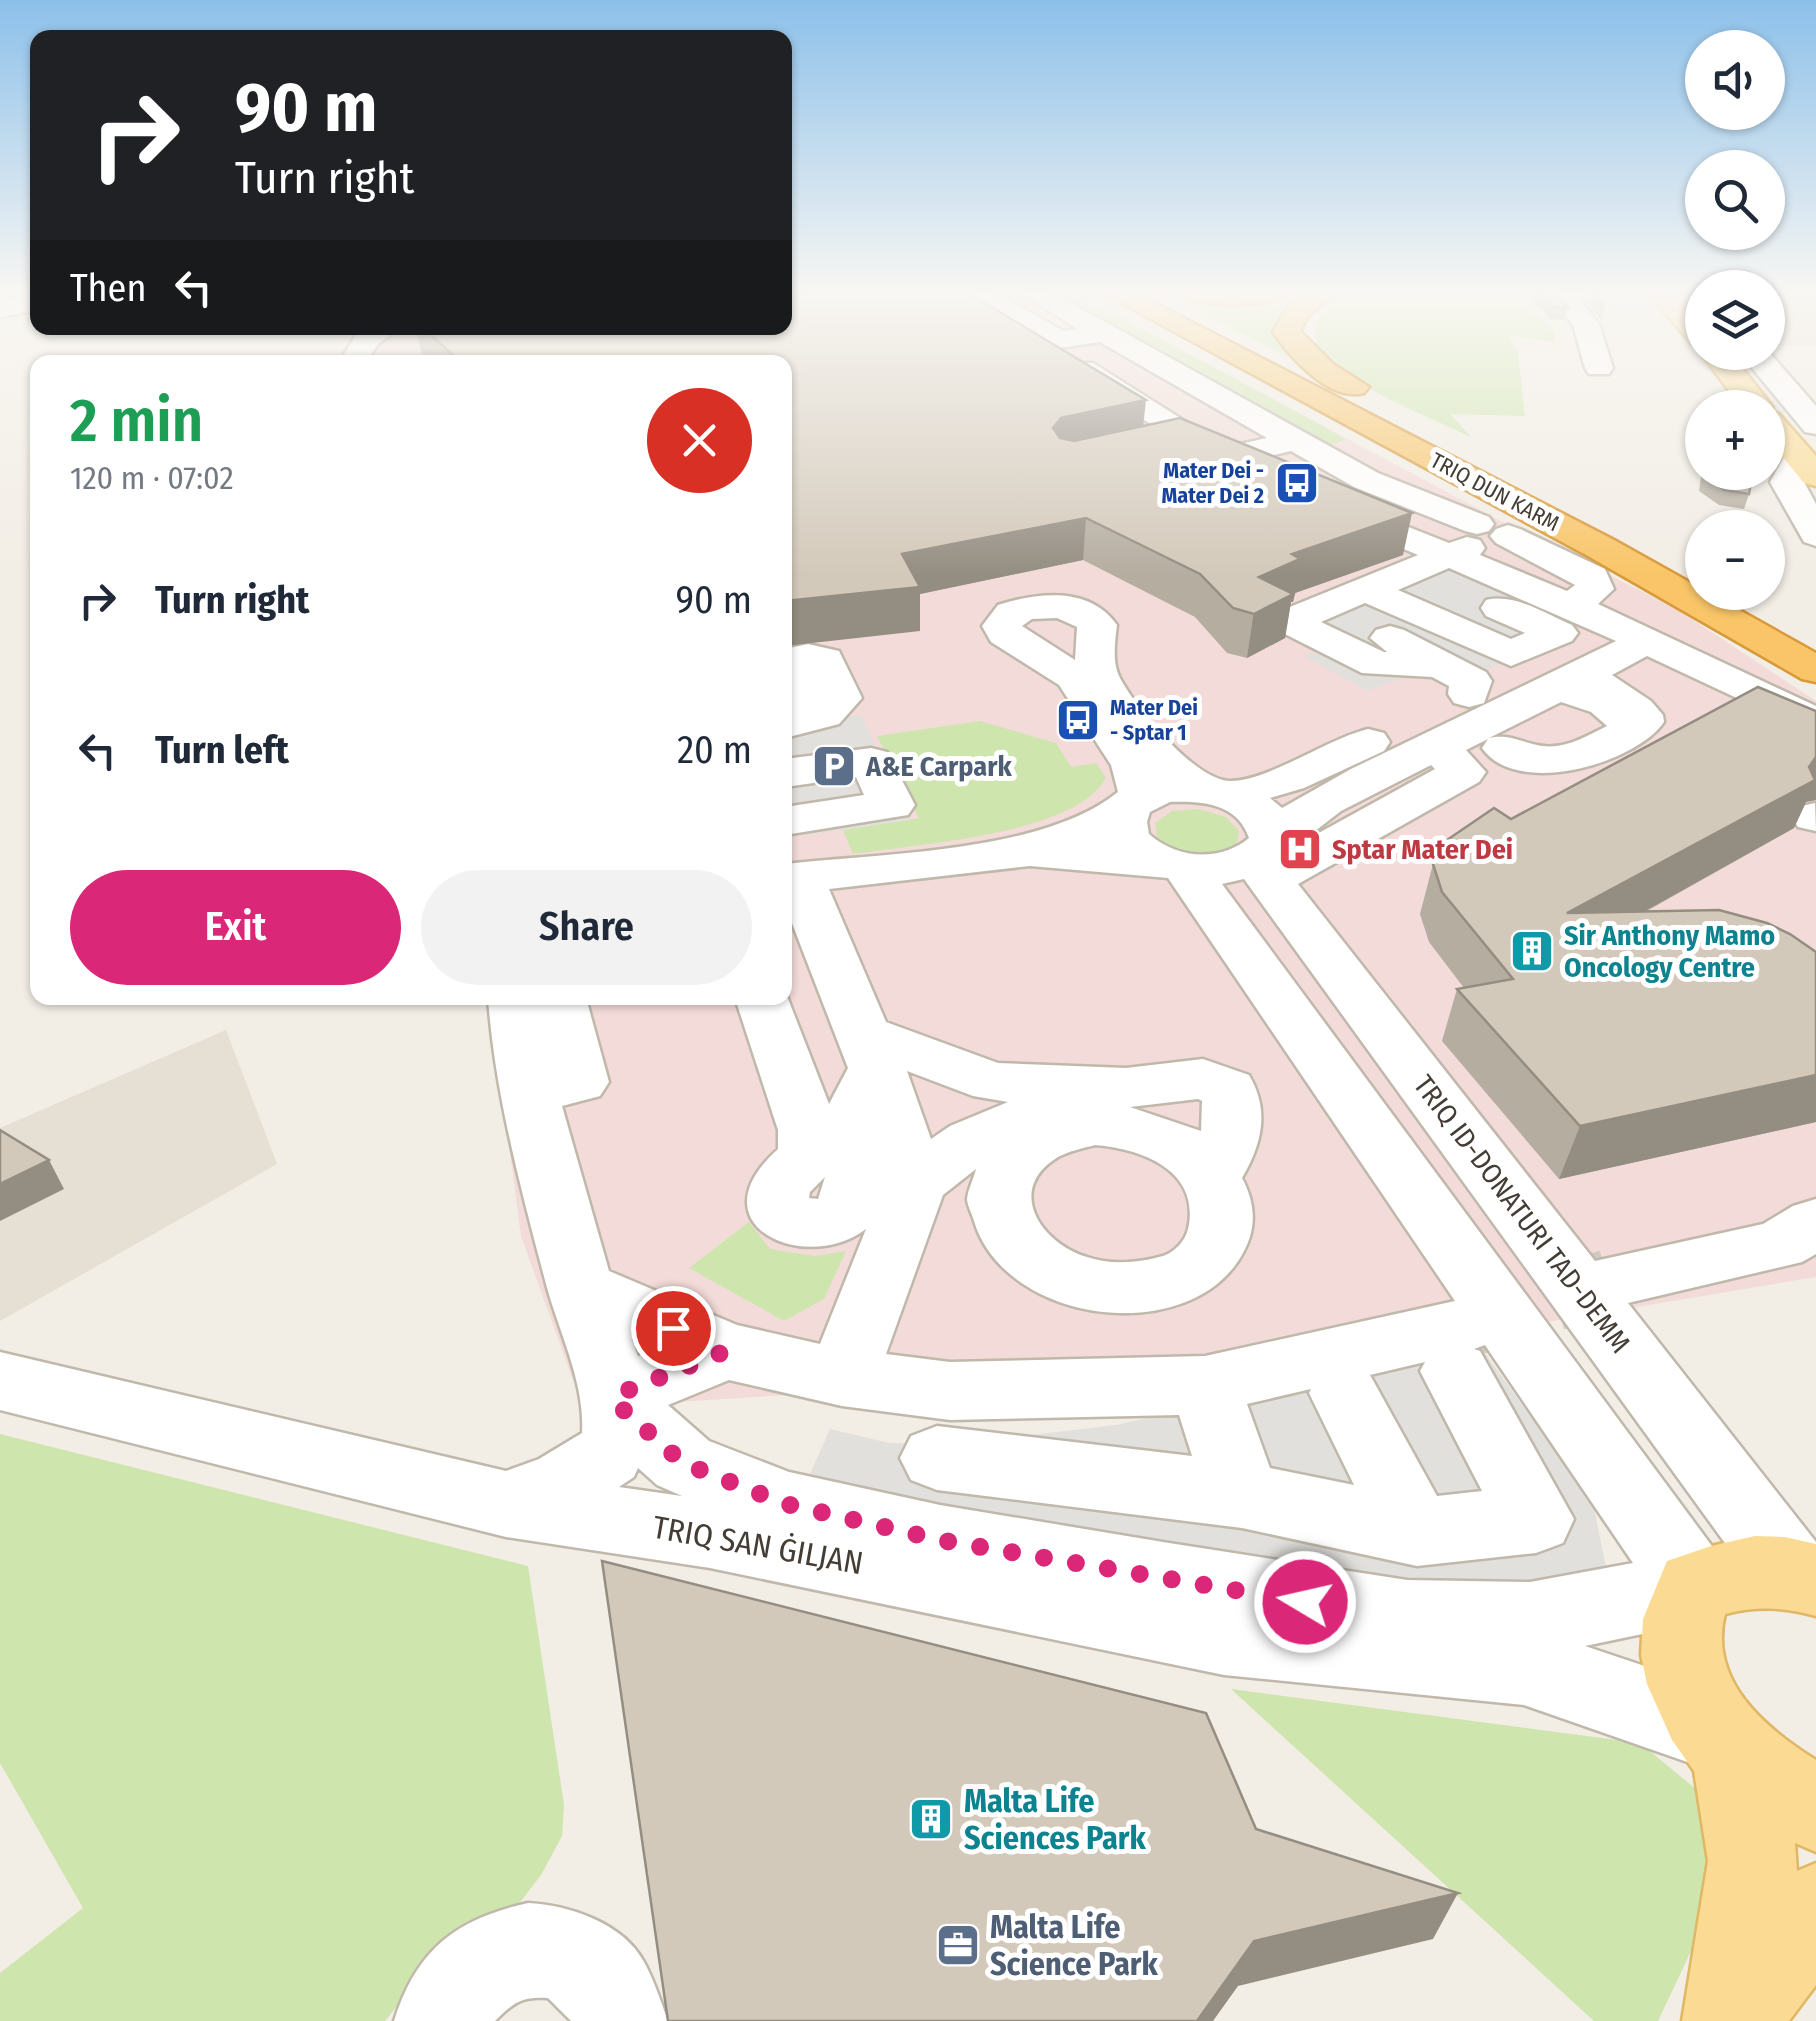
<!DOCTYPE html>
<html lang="en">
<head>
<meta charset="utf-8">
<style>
  :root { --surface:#fff; --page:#f2f2f3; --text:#1f2937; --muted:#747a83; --accent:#db2777 }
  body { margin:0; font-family:"Fira Sans Condensed",sans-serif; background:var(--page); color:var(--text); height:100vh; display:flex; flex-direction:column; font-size:38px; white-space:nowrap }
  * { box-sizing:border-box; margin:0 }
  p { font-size:32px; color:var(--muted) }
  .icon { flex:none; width:55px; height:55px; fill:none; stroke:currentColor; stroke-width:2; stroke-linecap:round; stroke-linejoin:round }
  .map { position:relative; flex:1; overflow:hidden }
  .side { position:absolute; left:30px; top:355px; width:762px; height:650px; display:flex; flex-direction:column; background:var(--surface); border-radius:20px; box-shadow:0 2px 8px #0004 }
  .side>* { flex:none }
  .top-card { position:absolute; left:30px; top:30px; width:762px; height:305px; border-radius:20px; box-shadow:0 2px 8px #0004; background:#202124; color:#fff; overflow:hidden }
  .tools { position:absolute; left:1685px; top:30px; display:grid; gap:20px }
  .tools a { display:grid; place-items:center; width:100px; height:100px; border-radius:50%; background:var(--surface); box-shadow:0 2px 8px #0004; font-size:50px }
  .pin { position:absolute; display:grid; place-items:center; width:85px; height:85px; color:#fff; margin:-42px; border:5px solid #fff; border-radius:50%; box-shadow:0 2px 10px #0007 }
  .me { position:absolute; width:110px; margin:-55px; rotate:279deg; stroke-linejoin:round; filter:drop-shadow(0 0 8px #0008) }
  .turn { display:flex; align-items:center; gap:35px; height:210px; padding:0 40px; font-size:45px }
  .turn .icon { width:130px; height:130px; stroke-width:2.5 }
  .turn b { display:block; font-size:70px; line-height:85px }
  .then { display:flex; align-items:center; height:95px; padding:0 40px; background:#0003; gap:20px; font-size:38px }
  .round { display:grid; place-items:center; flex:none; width:105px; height:105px; border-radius:52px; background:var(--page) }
  .overview { display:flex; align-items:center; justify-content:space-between; height:170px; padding:0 40px }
  h1 { font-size:60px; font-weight:600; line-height:75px; color:#1e9e55 }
  .primary-button { display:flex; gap:20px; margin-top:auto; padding:20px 40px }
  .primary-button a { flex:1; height:115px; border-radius:60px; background:var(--accent); color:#fff; font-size:40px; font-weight:600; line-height:115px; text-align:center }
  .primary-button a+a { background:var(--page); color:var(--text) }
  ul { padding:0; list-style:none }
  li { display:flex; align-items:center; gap:30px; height:150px; padding:0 40px }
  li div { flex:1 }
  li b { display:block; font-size:38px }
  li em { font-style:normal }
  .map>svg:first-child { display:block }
  .residential { fill:#e6dfd3 }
  .medical { fill:#f2dbd8 }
  .green { fill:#cee5ae }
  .parking { fill:#e2e0dd }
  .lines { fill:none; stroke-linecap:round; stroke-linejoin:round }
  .minor-tunnel { stroke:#cfcac2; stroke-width:65; stroke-dasharray:65 32; stroke-linecap:butt }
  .minor-casing { stroke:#c0b8ab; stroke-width:5 }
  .major-casing { stroke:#e0b765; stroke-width:5 }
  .highway-casing { stroke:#d89938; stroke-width:5 }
  .minor { fill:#fff; fill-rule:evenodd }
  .major { fill:#fbdb94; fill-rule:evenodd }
  .highway { fill:#f9c568; fill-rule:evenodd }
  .wall { fill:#b5ada0 }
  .shaded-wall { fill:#948d82 }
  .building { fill:#d3c9ba; stroke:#948d82; stroke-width:2.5 }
  .route { stroke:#db2777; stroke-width:18; stroke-dasharray:0 32.4 }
  .labels { text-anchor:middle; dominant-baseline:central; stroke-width:10; stroke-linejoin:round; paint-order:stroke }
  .far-transit-label { font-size:22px; font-weight:bold; fill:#164399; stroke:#fff; text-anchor:end }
  .far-street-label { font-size:22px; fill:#443d35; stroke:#fff }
  .service-label { font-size:28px; font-weight:bold; fill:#4e5e75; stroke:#fff; text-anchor:start }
  .health-label { font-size:28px; font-weight:bold; fill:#be3a42; stroke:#fff; text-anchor:start }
  .culture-label { font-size:28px; font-weight:bold; fill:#0d838f; stroke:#fff; text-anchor:start }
  .street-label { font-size:28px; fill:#443d35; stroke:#fff }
  .near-street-label { font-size:32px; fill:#443d35; stroke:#fff }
  .near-culture-label { font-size:32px; font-weight:bold; fill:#0d838f; stroke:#fff; text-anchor:start }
  .near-service-label { font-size:32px; font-weight:bold; fill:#4e5e75; stroke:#fff; text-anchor:start }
</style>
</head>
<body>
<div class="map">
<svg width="1816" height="2021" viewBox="0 0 1816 2021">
  <rect width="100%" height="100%" fill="#f2ede5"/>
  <path class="residential" d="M1768 293H1816V345H1778L1768 332Z
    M226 1030 277 1164 0 1321V1128Z"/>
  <path class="medical" d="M785 293H1076L1497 519 1675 608 1816 701V1277L1315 1361 583 1408 521 1236 490 998H785V362H348L343 355 352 334 364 328H785Z"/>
  <path class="green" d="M1163 293 1227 300 1306 293 1294 303 1306 366Z
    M1353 293H1514L1555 332V342L1508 335 1518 352 1525 416 1450 414 1472 438C1429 416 1353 389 1322 352 1314 342 1315 334 1315 323L1332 304Z
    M1100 306 1330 430 1346 440 1330 445 1084 308Z
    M980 721 1056 743 1071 767 1096 763 1106 778C1075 835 915 844 853 854L843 830 919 818 877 736Z
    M1199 809 1226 817 1239 831 1236 846C1212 862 1177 857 1157 838L1155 823 1172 811Z
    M749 1222 770 1249 815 1256 846 1251 824 1299 784 1321 689 1268Z
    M0 1434 528 1566 564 1805 562 1836 541 1875 514 1910 445 1947 385 2021H0V1973L83 1908 0 1763Z
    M1231 1689 1640 1743 1697 1790 1725 1879 1658 2021H1594Z"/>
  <path class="parking" d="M1429 560 1544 608 1543 619 1571 631 1480 673 1448 660 1368 691 1302 655 1332 651 1283 627Z
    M861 715 910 820 785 838V726Z
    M1485 1353 1593 1503 1608 1577 1421 1595 801 1494 830 1429 889 1443 954 1444 1116 1425 1351 1372Z"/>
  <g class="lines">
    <path class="minor-tunnel" d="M1462 1326 1609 1282"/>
    <g class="minor-casing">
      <path id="minor" d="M965 293H996L1063 331 1078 329 1021 293H1053L1378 473 1489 517 1494 524 1489 531 1477 534 1465 531 1354 487 1291 451 1219 468 1208 465 1195 452 1073 375 1069 369 1073 363H1093L1226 447 1267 438 1100 342 1059 348 1049 346Z
        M1555 293H1588L1580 300 1599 324 1613 368 1609 374H1589L1585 368 1573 325 1551 298Z
        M38 294V310L0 317V301Z
        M369 328H401L378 344 369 358 372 362H343L341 359 357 333Z
        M1768 351 1816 406V434L1805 432 1739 352Z
        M1798 449 1809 452 1814 459 1804 482 1816 504V546L1804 542 1770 482 1787 452Z
        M1340 500 1449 543 1467 537 1480 540 1485 548 1480 555 1567 591 1575 585 1496 543 1490 536 1496 529 1508 525 1520 529 1605 569 1614 589 1598 604 1816 706V735L1647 656 1612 675 1651 701 1663 715 1664 722C1635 764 1516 798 1482 748L1488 739 1466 750 1486 772 1479 782 1298 884 1595 1261 1763 1224 1793 1206 1816 1199V1254L1802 1262 1628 1303 1816 1542V1599L1792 1608 1764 1597 1244 879 1222 884 1723 1561 1734 1587 1723 1613 1695 1623 1585 1646 1743 1699 1755 1729 1743 1759 1713 1771 1524 1705 1224 1675 710 1568 506 1537 0 1410V1352L506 1471 539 1459 582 1433C585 1382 559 1333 546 1284 521 1190 495 1094 488 998H586L609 1082 600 1096 562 1106 609 1271 737 1325 820 1344 866 1229C806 1275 692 1226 778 1149V1130L735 998H785V991L829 1104 848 1068 785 905V864C881 853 1043 853 1118 792L1111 765 1059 685 991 642 982 626 998 605C1038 592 1090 586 1117 625 1115 642 1112 663 1120 678 1136 708 1195 781 1231 781 1270 780 1327 739 1368 729L1384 733 1390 742 1384 751 1304 788 1270 798 1282 808 1351 769 1616 641 1449 568 1398 590 1511 639 1525 633 1486 616 1481 608 1486 600C1515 593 1546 614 1572 625L1578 633 1572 641 1511 666 1365 603 1321 622 1384 652H1387L1370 638 1376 630 1390 626 1404 630 1486 672 1492 681 1484 703 1469 707 1454 703 1448 694 1449 686 1432 677 1362 673 1275 629 1270 621 1275 613 1418 555 1328 517 1323 510 1328 503ZM1057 618 1077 627 1075 660 1022 626 1032 619ZM1561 702 1591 712 1607 726C1585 737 1562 751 1537 745 1518 741 1509 734 1489 738ZM1431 765 1435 769 1297 845 1341 811ZM1170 802C1202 801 1237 803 1249 838 1220 862 1177 859 1149 834L1147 822 1150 812ZM1030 866 1168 878 1455 1301 1205 1356 950 1362 886 1354 943 1195 976 1169C974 1178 968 1189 967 1199 967 1205 972 1214 974 1221 1005 1325 1194 1349 1244 1251 1257 1227 1255 1202 1242 1178 1262 1144 1270 1110 1249 1075L1203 1059 1126 1068 998 1063 886 1022 829 889ZM907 1071 973 1096 1008 1102 950 1126 931 1139ZM1198 1099 1202 1101 1201 1131 1130 1107ZM1095 1145C1143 1149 1201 1171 1188 1229 1185 1241 1175 1252 1163 1256 1139 1263 1110 1265 1087 1257 1040 1243 1005 1189 1058 1157 1069 1151 1084 1148 1095 1145ZM825 1177 818 1199 809 1198 810 1192ZM632 1339 655 1350 638 1356ZM1485 1345 1633 1563 1530 1582 1407 1580 1169 1543 940 1505 789 1472 709 1441 668 1405 729 1380 842 1406 950 1420 1179 1415 1192 1456 937 1426 911 1436 900 1458 911 1480 937 1490 1242 1528 1417 1566 1536 1553 1563 1543 1574 1519 1480 1351 1474 1349ZM1425 1362 1420 1371 1482 1491 1437 1496 1370 1375ZM1311 1389 1309 1393 1354 1485 1270 1468 1247 1404ZM638 1468 657 1485 682 1496 619 1487 634 1477Z
        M808 644 839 651 862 698 839 724 785 738V649Z
        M871 748 887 752 915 805 908 815 785 835V807L864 795 856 777 785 787V759Z
        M1815 803 1816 831 1798 827 1792 817 1798 807Z
        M528 1903C569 1905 623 1923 644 1962 654 1980 661 2002 668 2021H571L548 1998C522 1996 514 2002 495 2021H394C416 1950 456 1919 528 1903Z"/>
    </g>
    <g class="major-casing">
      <path id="major" d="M1648 293H1675L1702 323V346L1692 344Z
        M1702 349V352H1729L1769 402 1773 408 1771 411 1779 414 1816 456V486L1804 483 1768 439V408H1742L1700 352Z
        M1755 1536 1785 1537 1816 1544V1616C1784 1607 1757 1606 1725 1614 1708 1681 1765 1728 1816 1760V1852L1795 1843 1797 1871 1816 1863V1985L1789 2021H1682L1708 1861 1694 1771 1672 1740 1647 1684 1641 1655 1643 1619 1667 1561 1711 1546Z"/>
    </g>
    <g class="highway-casing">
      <path id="highway" d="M1103 293H1135L1614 540 1816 653V682L1802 679 1588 556Z
        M1180 293H1290C1275 308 1195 308 1180 293Z
        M1305 293H1334L1309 315 1300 331 1333 364 1369 387 1364 393C1329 402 1291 358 1273 332L1289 305Z"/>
    </g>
    <use href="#minor" class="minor"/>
    <use href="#major" class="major"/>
    <use href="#highway" class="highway"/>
  </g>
  <path class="wall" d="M1525 293H1555L1568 308 1564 320 1550 319Z
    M1587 293H1603L1601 296 1604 308 1601 320 1585 300Z
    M416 328H785L1143 426 1403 555 1295 593 1293 602H1291L1285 638 1247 658 1227 653 1195 617 1083 560 920 594V631L785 362H431L421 352Z
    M1702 469V472H1753L1749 494 1744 509 1719 505 1699 491Z
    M1806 802 1794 828 1645 912 1816 952V1122L1559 1179 1442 1041 1457 989 1464 988 1429 942 1420 914 1433 864 1511 819Z"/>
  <path class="shaded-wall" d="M1146 400 1142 437 1058 456 1053 428 1061 418Z
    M1412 513 1403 555 1295 593 1293 602H1291L1285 638 1247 658 1259 577 1292 554Z
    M1086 518 1083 560 920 594V631L785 646V601L902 554Z
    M1816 757V800L1806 802 1794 828 1550 964 1567 913 1809 767Z
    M1816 1075V1122L1559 1179 1580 1126Z
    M49 1160 64 1189 0 1221V1184Z
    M1458 1893 1433 1939 1238 1986 1213 2021H1197L1254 1941Z"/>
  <path class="building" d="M785 293H968L1146 400 1061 418 1053 428 1060 438 1074 441 1180 418 1412 513 1292 554 1300 559 1259 577 1293 594 1254 614 1233 608 1200 574 1086 518 902 554 920 587 785 601V362H460L424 328H785Z
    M1539 293H1555L1568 308 1553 307Z
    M1592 293H1600L1604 308Z
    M1704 472H1753L1749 494 1724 490 1704 476Z
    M1758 687 1816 711V757L1809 767 1815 780 1567 913 1719 910 1767 923 1790 934 1816 952V1075L1580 1126 1457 989 1513 979 1442 892 1433 864 1444 842 1494 808 1511 819Z
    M0 1130 49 1160 0 1184Z
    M602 1561 1206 1713 1256 1829 1458 1893 1254 1941 1197 2021H668Z"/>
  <linearGradient id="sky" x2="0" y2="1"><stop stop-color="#8cc0ea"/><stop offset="0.51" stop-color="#f9f7f3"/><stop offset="1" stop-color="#f9f7f3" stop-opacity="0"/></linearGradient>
  <rect width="1816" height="576" fill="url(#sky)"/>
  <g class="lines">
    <path class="route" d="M673 1328 726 1351 616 1395 618 1405 683 1463 786 1504 940 1540 1305 1602"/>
  </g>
  <defs>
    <g id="bus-square" transform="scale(2.25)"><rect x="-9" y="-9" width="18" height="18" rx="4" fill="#1a4fb4" stroke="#fff"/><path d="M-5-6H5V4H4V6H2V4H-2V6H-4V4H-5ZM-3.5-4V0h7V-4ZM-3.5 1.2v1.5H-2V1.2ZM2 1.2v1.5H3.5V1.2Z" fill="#fff"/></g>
    <g id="parking-square" transform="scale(2.25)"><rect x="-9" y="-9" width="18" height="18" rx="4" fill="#5c6f8a" stroke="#fff"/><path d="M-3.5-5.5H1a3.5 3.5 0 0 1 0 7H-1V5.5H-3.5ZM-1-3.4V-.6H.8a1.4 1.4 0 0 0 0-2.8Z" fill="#fff"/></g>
    <g id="hospital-square" transform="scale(2.25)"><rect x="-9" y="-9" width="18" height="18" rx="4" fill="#e0444e" stroke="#fff"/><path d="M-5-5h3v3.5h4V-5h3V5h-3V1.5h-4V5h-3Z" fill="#fff"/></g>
    <g id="building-square" transform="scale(2.25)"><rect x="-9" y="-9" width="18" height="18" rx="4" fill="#0f9aa8" stroke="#fff"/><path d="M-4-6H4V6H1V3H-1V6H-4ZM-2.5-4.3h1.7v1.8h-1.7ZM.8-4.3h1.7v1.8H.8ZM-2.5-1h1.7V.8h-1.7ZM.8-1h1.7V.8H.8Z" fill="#fff"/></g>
    <g id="office-square" transform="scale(2.25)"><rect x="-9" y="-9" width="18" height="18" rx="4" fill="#5c6f8a" stroke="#fff"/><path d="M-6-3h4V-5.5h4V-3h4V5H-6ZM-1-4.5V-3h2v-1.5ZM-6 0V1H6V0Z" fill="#fff"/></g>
  </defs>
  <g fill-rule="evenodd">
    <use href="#bus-square" x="1297" y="483"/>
    <use href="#bus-square" x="1078" y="720"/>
    <use href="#parking-square" x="834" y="766"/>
    <use href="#hospital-square" x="1300" y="849"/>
    <use href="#building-square" x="1532" y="951"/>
    <use href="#building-square" x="931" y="1819"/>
    <use href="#office-square" x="958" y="1945"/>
  </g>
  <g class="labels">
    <g class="far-transit-label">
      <text x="1264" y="470">Mater Dei -<tspan x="1264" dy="25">Mater Dei 2</tspan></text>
      <text x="1110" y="707" text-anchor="start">Mater Dei<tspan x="1110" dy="25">- Sptar 1</tspan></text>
    </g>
    <g class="far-street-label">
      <text transform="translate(1495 492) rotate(28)">TRIQ DUN KARM</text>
    </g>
    <g class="service-label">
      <text x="866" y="766">A&amp;E Carpark</text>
    </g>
    <g class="health-label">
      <text x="1332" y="849">Sptar Mater Dei</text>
    </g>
    <g class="culture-label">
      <text x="1564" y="935">Sir Anthony Mamo<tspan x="1564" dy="32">Oncology Centre</tspan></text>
    </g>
    <g class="street-label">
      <text transform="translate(1522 1214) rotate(53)">TRIQ ID-DONATURI TAD-DEMM</text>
    </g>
    <g class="near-street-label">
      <text transform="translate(758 1545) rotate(10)">TRIQ SAN ĠILJAN</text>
    </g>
    <g class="near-culture-label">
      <text x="964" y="1801">Malta Life<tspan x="964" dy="37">Sciences Park</tspan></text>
    </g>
    <g class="near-service-label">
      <text x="990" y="1927">Malta Life<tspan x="990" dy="37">Science Park</tspan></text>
    </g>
  </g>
</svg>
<div class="tools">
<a><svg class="icon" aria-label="sound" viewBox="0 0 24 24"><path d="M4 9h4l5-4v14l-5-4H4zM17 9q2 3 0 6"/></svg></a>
<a><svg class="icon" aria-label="search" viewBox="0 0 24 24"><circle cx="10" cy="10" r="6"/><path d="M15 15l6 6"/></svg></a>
<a><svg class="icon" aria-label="layers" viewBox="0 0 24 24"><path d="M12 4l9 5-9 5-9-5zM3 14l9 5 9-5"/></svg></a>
<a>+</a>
<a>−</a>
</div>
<div class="pin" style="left:673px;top:1328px;background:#d93025"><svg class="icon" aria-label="arrive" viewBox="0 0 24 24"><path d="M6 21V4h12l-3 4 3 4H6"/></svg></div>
<svg class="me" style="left:1305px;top:1602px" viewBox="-20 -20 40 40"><circle r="17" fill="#db2777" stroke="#fff" stroke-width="3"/><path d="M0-11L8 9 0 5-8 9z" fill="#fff"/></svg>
<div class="top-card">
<div class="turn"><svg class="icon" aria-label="right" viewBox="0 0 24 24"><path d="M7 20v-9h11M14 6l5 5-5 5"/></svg><div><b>90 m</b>Turn right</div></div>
<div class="then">Then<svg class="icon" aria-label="left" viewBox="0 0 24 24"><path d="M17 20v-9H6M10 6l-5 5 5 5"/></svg></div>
</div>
<section class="side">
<div class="overview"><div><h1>2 min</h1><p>120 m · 07:02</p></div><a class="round" style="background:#d93025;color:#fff"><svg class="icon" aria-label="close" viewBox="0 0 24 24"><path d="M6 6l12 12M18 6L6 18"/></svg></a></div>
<ul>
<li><svg class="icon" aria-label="right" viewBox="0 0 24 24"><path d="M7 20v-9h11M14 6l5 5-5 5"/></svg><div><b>Turn right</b></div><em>90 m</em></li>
<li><svg class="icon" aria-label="left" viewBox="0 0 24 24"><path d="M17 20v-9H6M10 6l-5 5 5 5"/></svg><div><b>Turn left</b></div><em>20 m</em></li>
</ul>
<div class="primary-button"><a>Exit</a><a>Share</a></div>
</section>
</div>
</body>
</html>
